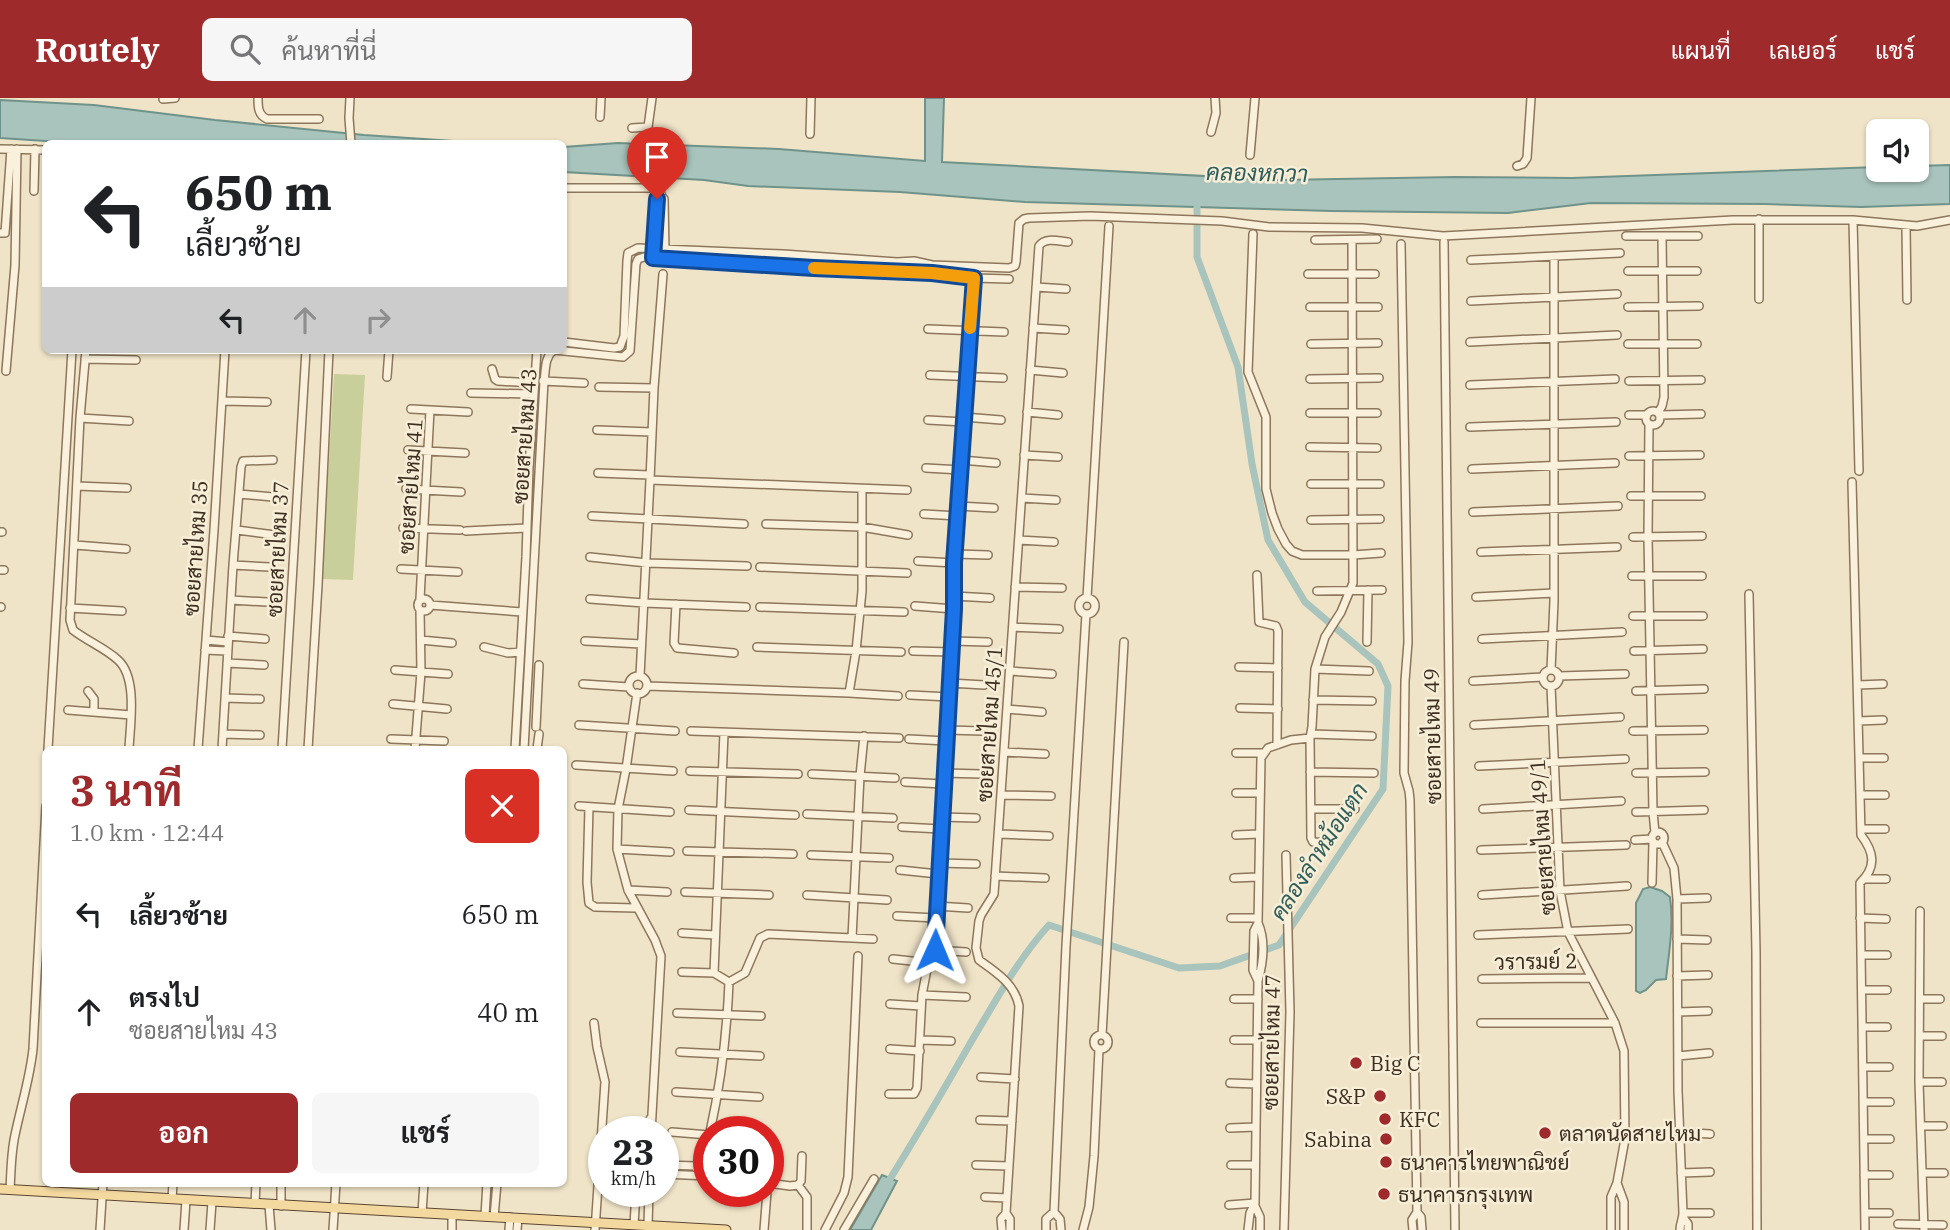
<!DOCTYPE html>
<html lang="th">
<head>
<meta charset="utf-8">
<style>
  :root { --surface:#fff; --page:#f6f6f6; --text:#202124; --muted:#757577; --accent:#9e2a2b }
  body { margin:0; font-family:"IBM Plex Serif",Sarabun,serif; background:var(--page); color:var(--text); height:100vh; display:flex; flex-direction:column; font-size:26px; white-space:nowrap }
  * { box-sizing:border-box; margin:0 }
  p { font-size:23px; color:var(--muted) }
  .icon { flex:none; width:38px; height:38px; fill:none; stroke:currentColor; stroke-width:2; stroke-linecap:round; stroke-linejoin:round }
  .map { position:relative; flex:1; overflow:hidden }
  .drawer { position:absolute; left:42px; top:648px; width:525px; height:441px; display:flex; flex-direction:column; background:var(--surface); border-radius:10px; box-shadow:0 2px 5px #0004 }
  .drawer>* { flex:none }
  .hud { position:absolute; left:42px; top:42px; width:525px; height:214px; border-radius:10px; box-shadow:0 2px 5px #0004; background:#fff; color:var(--text); overflow:hidden }
  .tools { position:absolute; left:1866px; top:21px; display:grid; gap:14px }
  .tools a { display:grid; place-items:center; width:63px; height:63px; border-radius:10px; background:var(--surface); box-shadow:0 2px 5px #0004; font-size:35px }
  .speed { position:absolute; left:588px; top:1018px; display:flex; gap:14px; font-size:35px; font-weight:700; text-align:center }
  .speed>* { display:grid; place-content:center; width:91px; height:91px; border-radius:50%; background:var(--surface); box-shadow:0 2px 5px #0004; line-height:1 }
  .speed small { font-size:18px; font-weight:400 }
  .speed .limit { border:10px solid #d22; background:#fff; color:#111 }
  .pin { position:absolute; display:grid; place-items:center; width:60px; height:60px; color:#fff; margin:-72px -30px; border-radius:50% 50% 50% 0; rotate:-45deg; box-shadow:0 0 7px #0007 }
  .pin .icon { rotate:45deg }
  .me { position:absolute; width:77px; margin:-38px; rotate:1deg; stroke-linejoin:round; filter:drop-shadow(0 0 5px #0008) }
  .turn { display:flex; align-items:center; gap:24px; height:147px; padding:0 28px; font-size:32px }
  .turn .icon { width:91px; height:91px; stroke-width:2.5 }
  .turn b { display:block; font-size:49px; line-height:60px }
  .lanes { display:flex; align-items:center; height:66px; padding:0 28px; background:#0003; justify-content:center; gap:35px; direction:ltr }
  .lanes .off { opacity:.35 }
  .round { display:grid; place-items:center; flex:none; width:74px; height:74px; border-radius:10px; background:var(--page) }
  .summary { display:flex; align-items:center; justify-content:space-between; height:119px; padding:0 28px }
  h1 { font-size:42px; font-weight:700; line-height:52px; color:var(--accent) }
  .cta { display:flex; gap:14px; margin-top:auto; padding:14px 28px }
  .cta a { flex:1; height:80px; border-radius:10px; background:var(--accent); color:#fff; font-size:28px; font-weight:700; line-height:80px; text-align:center }
  .cta a+a { background:var(--page); color:var(--text) }
  ul { padding:0; list-style:none }
  li { display:flex; align-items:center; gap:21px; height:98px; padding:0 28px }
  li div { flex:1 }
  li b { display:block; font-size:26px }
  li em { font-style:normal }
  header { display:flex; align-items:center; gap:42px; box-sizing:border-box; height:98px; padding:0 35px; background:var(--accent); color:#fff }
  header strong { font-size:33px }
  nav { display:flex; gap:38px; margin-inline-start:auto; font-size:24px }
  .search { width:490px; height:63px; background:var(--page); display:flex; align-items:center; gap:18px; box-sizing:border-box; padding:0 24px; border-radius:10px; color:var(--muted); font-size:26px }
  .map>svg:first-child { display:block }
  .green { fill:#c9cf9b }
  .water { fill:#a9c4bc; stroke:#6f938a; stroke-width:2 }
  .lines { fill:none; stroke-linecap:round; stroke-linejoin:round }
  .canal { stroke:#a9c4bc; stroke-width:7 }
  .minor-casing { stroke:#8d765c; stroke-width:10 }
  .major-casing { stroke:#5b4430; stroke-width:11 }
  .minor { stroke:#faf1dc; stroke-width:7 }
  .major { stroke:#f3d9a0; stroke-width:9 }
  .route-casing { stroke:#114b97; stroke-width:18 }
  .route { stroke:#1a73e8; stroke-width:12 }
  .slow { stroke:#f59e0b; stroke-width:12 }
  .poi-dot { fill:#9e2a2b; stroke:#f7eed8; stroke-width:2.5 }
  .labels { text-anchor:middle; dominant-baseline:central; stroke-width:5; stroke-linejoin:round; paint-order:stroke }
  .street-label { font-size:21px; fill:#3d2e20; stroke:#f7eed8 }
  .poi-label { font-size:21px; fill:#3d2e20; stroke:#f7eed8; text-anchor:start }
  .water-label { font-size:23px; font-style:italic; fill:#2f5d5a; stroke:#f7eed8 }
</style>
</head>
<body>
<header>
<strong>Routely</strong>
<div class="search"><svg class="icon" aria-label="search" viewBox="0 0 24 24"><circle cx="10" cy="10" r="6"/><path d="M15 15l6 6"/></svg>ค้นหาที่นี่</div>
<nav><a>แผนที่</a><a>เลเยอร์</a><a>แชร์</a></nav>
</header>
<div class="map">
<svg width="1950" height="1132" viewBox="0 0 1950 1132">
  <rect width="100%" height="100%" fill="#f0e4c8"/>
  <path class="green" d="M334 276 365 277 353 482 322 481Z"/>
  <path class="water" d="M925 0H944L942 64 1279 82 1455 79 1572 80 1878 69V72H1916V68L1950 67V106L1861 109 1765 106 1591 105 1508 115 1331 113 1025 104 900 94 748 88 704 82 564 74V49L618 45 779 51 925 63Z
    M0 2 94 7 215 22 364 37 483 45 91 46 0 40Z
    M1650 789 1662 793 1670 799C1674 827 1669 854 1666 881L1656 882 1646 892 1640 895 1636 893V805L1643 791Z
    M882 1077 897 1083 871 1132H850Z"/>
  <g class="lines">
    <path class="canal" d="M885 1089C915 1041 943 993 971 944 995 904 1018 861 1049 827L1179 870 1220 868 1279 847 1383 691 1388 588 1378 566 1305 504 1268 442 1252 366 1238 269 1197 159V100"/>
    <g class="minor-casing">
      <path id="minor" d="M258 0C258 9 258 17 267 21H319
        M350 0 349 20 351 46
        M163 1 175 0
        M600 19 601 0
        M632 30 648 29 652 0
        M1211 34 1216 15 1215 0
        M810 36 811 0
        M0 51 46 52
        M1250 57 1255 0
        M1517 68 1523 66 1527 60 1531 0
        M564 90H649L657 92 664 101 665 153
        M34 93 35 51
        M1853 122 1859 373
        M1906 128 1907 202
        M0 135H5L11 51
        M1253 136 1248 274 1266 319V391L1272 415 1278 431 1286 446 1292 453 1302 457H1353L1381 455
        M1626 138H1698
        M1315 142 1377 141
        M1444 144 1455 1132
        M1401 146 1408 544 1405 583 1404 675 1409 693 1410 702 1417 1114 1412 1122 1413 1132
        M654 154 657 101 661 96
        M1471 162 1620 155
        M1628 173H1697
        M932 175 974 180 1009 181
        M1308 176H1375
        M1036 189 1066 191
        M1759 201V121
        M1471 203 1617 196
        M1310 209H1378
        M1628 209 1699 208
        M1033 230 1065 232
        M928 231 1004 234
        M564 244 614 250 620 249 624 238 627 163 628 155 638 150 783 156 897 164 914 163 932 167 1009 170 1015 168 1016 164 1019 125 1024 121 1029 120 1090 118 1222 123 1269 129 1362 130 1443 138 1733 122H1853L1917 128 1950 122
        M1470 244 1617 237
        M1311 246 1378 245
        M1628 246H1697
        M86 252 80 320 70 522 73 532C87 543 105 550 118 562 138 580 130 627 129 651
        M85 261 136 262
        M492 271 495 281 498 283 534 285
        M1030 272 1063 275
        M6 273 15 167 17 51
        M930 277 1003 280
        M387 279 389 252
        M1310 281 1379 280
        M543 283 584 285
        M1629 283 1701 282
        M1470 287 1615 281
        M599 289 654 290
        M471 295 533 296
        M222 303 267 304
        M411 311 430 312
        M1646 320a7 7 0 1 1 14 0a7 7 0 1 1-14 0Z
        M1027 314 1058 317
        M1310 315H1377
        M1658 315 1662 308 1664 299 1662 138
        M1629 317H1647
        M1660 317 1701 316
        M964 319 1001 322
        M80 320 129 323
        M928 322 964 324
        M1649 326 1648 439 1653 714 1655 735
        M1470 329 1616 324
        M597 332 652 334
        M1310 349 1377 350
        M408 352 465 355
        M1024 357 1058 359
        M1629 358 1700 357
        M961 362 996 365
        M926 370 961 372
        M1472 371 1615 365
        M598 375 650 377
        M650 382 654 290 663 176
        M1852 384 1861 737C1874 754 1877 769 1860 785L1865 1132
        M1311 386H1380
        M77 388 127 390
        M406 391 461 394
        M239 396 273 399
        M1631 398H1701
        M1022 400 1056 402
        M958 408 994 410
        M1473 414 1618 408
        M924 416 958 418
        M592 418 744 426
        M1311 422 1380 421
        M766 426 862 429 908 437
        M403 430 460 432
        M237 432 275 437
        M466 433 526 430
        M0 434H2
        M1633 439 1702 438
        M1019 442 1054 444
        M75 447 126 451
        M1481 454 1617 449
        M955 456 988 457
        M590 459 647 465 747 468
        M918 463 954 465
        M233 467 270 469
        M760 469 907 475
        M401 471 458 474
        M0 472H4
        M1257 477 1259 524 1276 528 1278 533 1277 647
        M1632 478H1702
        M1015 489 1062 490
        M1317 493 1382 492
        M1749 496 1756 854 1757 1132
        M954 498 990 500
        M1476 499 1554 495
        M1079 508a8 8 0 1 1 16 0a8 8 0 1 1-16 0Z
        M1087 500 1109 128
        M418 507a6 6 0 1 1 12 0a6 6 0 1 1-12 0Z
        M420 501 430 312 468 314
        M590 501 644 505 746 509
        M231 502 267 504
        M676 506 674 545 677 550 734 555
        M430 507 522 514
        M915 508 954 511
        M0 509H1
        M760 509 904 514
        M70 510 122 513
        M1633 518H1703
        M1013 529 1059 531
        M228 538 265 541
        M1482 541 1622 534
        M206 542 228 544
        M421 542 452 545
        M585 543 641 546
        M952 543 988 544
        M1367 544 1368 492
        M484 549 508 555 520 554
        M757 549 901 554
        M205 552 227 553
        M913 553 952 554
        M1634 553 1703 551
        M227 565 264 567
        M1239 569 1278 570
        M1315 571 1369 573
        M395 572 448 576
        M1551 572 1554 503V159
        M1543 580a8 8 0 1 1 16 0a8 8 0 1 1-16 0Z
        M1010 573 1052 576
        M640 578 650 382 907 392
        M1559 578 1625 576
        M629 587a9 9 0 1 1 18 0a9 9 0 1 1-18 0Z
        M1473 583 1543 579
        M950 585 984 587
        M583 586 629 589
        M1858 587 1883 586
        M647 588 849 595 856 553 862 493V391
        M1551 588 1560 793 1568 834 1615 925 1624 953 1625 1041 1617 1085 1611 1099V1132
        M88 593 94 601V614
        M1636 593 1704 591
        M637 595 626 671 618 711 617 751 628 792 655 842 661 858 651 1034
        M849 595 898 598
        M910 597 949 599
        M225 600 260 601
        M1313 602 1372 603
        M393 606 447 611
        M1240 610 1278 611
        M1007 611 1042 614
        M68 612 131 617
        M1858 623 1883 622
        M579 627 675 633
        M1474 627 1620 619
        M536 629 539 567
        M947 632 983 633
        M691 633 899 640
        M1633 633 1704 632
        M223 636 260 637
        M1311 636 1372 638
        M1310 640 1311 740 1313 744 1331 745
        M391 641 444 643
        M909 641 946 643
        M48 651 72 252
        M198 651 214 432 225 252
        M222 651 233 467 241 369 243 363 273 362
        M282 651 306 252
        M308 651 318 487 329 252
        M415 651 421 574 420 512
        M515 651 526 459 529 369 537 252
        M524 651 544 283C546 272 544 259 554 252L623 259 630 253 636 166 638 161 644 159 814 170 932 175V167
        M537 651 539 636
        M1004 654 1045 656
        M1236 655H1264
        M1859 660H1884
        M576 667 673 673
        M1479 668 1625 661
        M690 673 798 676
        M1310 674 1374 675
        M944 675 981 676
        M1636 675 1705 674
        M812 676 895 680
        M905 684 943 686
        M1236 695H1260
        M1001 697 1051 698
        M1860 697H1885
        M579 708 670 714
        M589 709 587 784 589 805 595 809 636 810
        M1311 711H1355
        M1483 711 1621 703
        M689 712 795 717
        M1636 714 1704 712
        M807 716 893 720
        M941 719 976 720
        M902 729 941 731
        M1861 731H1885
        M1652 740a6 6 0 1 1 12 0a6 6 0 1 1-12 0Z
        M999 736 1049 738
        M1236 737 1259 736
        M1635 742 1652 741
        M1662 744 1674 770 1677 801 1678 993 1683 1115C1683 1121 1680 1125 1680 1132
        M617 751 670 754
        M1481 752 1626 747
        M687 753 793 756
        M811 757 889 760
        M939 765 976 766
        M900 772 938 776
        M995 778 1045 780
        M1234 780 1258 779
        M1865 781H1886
        M1652 785 1653 744
        M628 792 667 794
        M685 794 769 797
        M807 797 887 802
        M1482 797 1627 788
        M1677 801 1707 800
        M936 808 968 810
        M1920 813 1919 984 1924 1132
        M897 818 935 820
        M1231 820H1258
        M1860 820 1886 821
        M682 835 715 837
        M1478 837 1628 831
        M852 840 860 678 864 638
        M1677 841 1707 842
        M935 852 966 854
        M1861 857H1887
        M893 861 930 865
        M682 874 714 875
        M1677 878 1708 877
        M1482 881 1591 880
        M1258 883 1253 872 1254 833 1258 825 1261 660 1268 650 1291 642 1310 640 1312 629 1315 571 1325 539 1341 514 1353 485 1352 142
        M729 884 745 875 760 840 768 836 873 841
        M1862 892H1887
        M922 897 966 899
        M1234 901H1258
        M1920 901H1940
        M890 906 921 908
        M1678 914 1708 913
        M677 915 761 918
        M594 925 597 949 605 984 595 1132
        M1481 925H1615
        M1862 929H1887
        M1094 944a7 7 0 1 1 14 0a7 7 0 1 1-14 0Z
        M1102 937 1124 544
        M1920 938H1942
        M921 942 951 943
        M1234 942H1257
        M890 951 920 953
        M680 954 760 958
        M1678 958 1709 955
        M1863 969H1889
        M981 979 1015 981
        M1919 984H1942
        M1230 985 1256 986
        M676 994 759 999
        M889 996H914L917 990 922 897 927 871 935 852 954 511V465L975 169
        M1863 1004H1890
        M980 1022 1012 1023
        M1921 1028H1943
        M1230 1030 1256 1029
        M644 1034 650 1021
        M672 1034 709 1037
        M710 1034C721 984 727 935 729 884L714 875 724 635
        M1679 1034 1710 1036
        M1864 1041H1890
        M663 1067 696 1068 704 1077
        M976 1067 1009 1068
        M1231 1067H1255
        M696 1070 709 1038
        M768 1071 769 1056
        M1681 1075 1710 1074
        M1922 1075H1944
        M663 1076 709 1078
        M1864 1077H1889
        M768 1085 790 1088 798 1087 801 1083 802 1058
        M1617 1085 1624 1104V1132
        M798 1087 807 1099V1132
        M10 1092C11 1074 11 1055 15 1037 21 1008 30 980 33 951L46 708
        M985 1099 1007 1100
        M172 1101 173 1085
        M255 1106 256 1085
        M269 1107 271 1132
        M1229 1107 1255 1105
        M281 1108V1085
        M1255 1108 1260 1119V1132
        M1417 1114 1421 1119 1422 1132
        M422 1115 424 1085
        M1006 1115 1010 1121V1132
        M1683 1115H1710
        M1865 1115H1889
        M485 1118 487 1085
        M494 1119 497 1085
        M1683 1119 1688 1126V1132
        M1898 1126 1943 1127
        M634 1127 636 1094
        M648 1127 649 1094
        M100 1132 103 1085
        M184 1132 186 1102
        M210 1132 212 1104
        M333 1132 336 1085
        M452 1132V1117
        M509 1132 510 1119
        M517 1132 518 1120
        M764 1132 767 1094
        M825 1132 844 1095 848 1079 858 858
        M844 1132 874 1081
        M1002 1132 1001 1121 1006 1115 1019 908C1015 886 996 874 979 862L976 850 979 823 981 817 994 796 1039 148C1045 139 1058 143 1068 144
        M1046 1132V1121L1054 1114
        M1061 1132 1060 1121 1054 1114 1066 848 1086 516
        M1083 1132 1089 1109 1094 1058 1099 951
        M1248 1132 1250 1115 1255 1105 1258 883C1263 865 1266 843 1258 825
        M1284 1132 1290 914 1286 757"/>
    </g>
    <g class="major-casing">
      <path id="major" d="M0 1091 726 1132"/>
    </g>
    <use href="#minor" class="minor"/>
    <use href="#major" class="major"/>
  </g>
  <g class="lines">
    <g class="route-casing">
      <path id="route" d="M657 101 653 160 814 170 932 175 974 180 954 465V511L935 852"/>
    </g>
    <use href="#route" class="route"/>
    <path class="slow" d="M814 170 932 175 974 180 970 230"/>
  </g>
  <g class="poi-dot">
    <circle cx="1356" cy="965" r="7"/>
    <circle cx="1380" cy="998" r="7"/>
    <circle cx="1385" cy="1021" r="7"/>
    <circle cx="1545" cy="1035" r="7"/>
    <circle cx="1386" cy="1041" r="7"/>
    <circle cx="1386" cy="1064" r="7"/>
    <circle cx="1384" cy="1096" r="7"/>
  </g>
  <g class="labels">
    <g class="street-label">
      <text transform="translate(524 338) rotate(-86)">ซอยสายไหม 43</text>
      <text transform="translate(410 388) rotate(-86)">ซอยสายไหม 41</text>
      <text transform="translate(195 450) rotate(-86)">ซอยสายไหม 35</text>
      <text transform="translate(277 451) rotate(-87)">ซอยสายไหม 37</text>
      <text transform="translate(989 626) rotate(-86)">ซอยสายไหม 45/1</text>
      <text transform="translate(1432 638) rotate(-91)">ซอยสายไหม 49</text>
      <text transform="translate(1542 739) rotate(-94)">ซอยสายไหม 49/1</text>
      <text transform="translate(1536 863) rotate(-1)">วรารมย์ 2</text>
      <text transform="translate(1271 944) rotate(-89)">ซอยสายไหม 47</text>
    </g>
    <g class="poi-label">
      <text x="1370" y="965">Big C</text>
      <text x="1366" y="998" text-anchor="end">S&amp;P</text>
      <text x="1399" y="1021">KFC</text>
      <text x="1559" y="1035">ตลาดนัดสายไหม</text>
      <text x="1372" y="1041" text-anchor="end">Sabina</text>
      <text x="1400" y="1064">ธนาคารไทยพาณิชย์</text>
      <text x="1398" y="1096">ธนาคารกรุงเทพ</text>
    </g>
    <g class="water-label">
      <text transform="translate(1257 74) rotate(1)">คลองหกวา</text>
      <text transform="translate(1318 753) rotate(-57)">คลองลำหม้อแตก</text>
    </g>
  </g>
</svg>
<div class="tools">
<a><svg class="icon" aria-label="sound" viewBox="0 0 24 24"><path d="M4 9h4l5-4v14l-5-4H4zM17 9q2 3 0 6"/></svg></a>
</div>
<div class="speed"><div>23<small>km/h</small></div><div class="limit">30</div></div>
<div class="pin" style="left:657px;top:101px;background:#d93025"><svg class="icon" aria-label="arrive" viewBox="0 0 24 24"><path d="M6 21V4h12l-3 4 3 4H6"/></svg></div>
<svg class="me" style="left:935px;top:852px" viewBox="-20 -20 40 40"><path d="M0-17L14 15 0 8-14 15z" fill="#1a73e8" stroke="#fff" stroke-width="4"/></svg>
<div class="hud">
<div class="turn"><svg class="icon" aria-label="left" viewBox="0 0 24 24"><path d="M17 20v-9H6M10 6l-5 5 5 5"/></svg><div><b>650 m</b>เลี้ยวซ้าย</div></div>
<div class="lanes"><svg class="icon" aria-label="left" viewBox="0 0 24 24"><path d="M17 20v-9H6M10 6l-5 5 5 5"/></svg><svg class="icon off" aria-label="ahead" viewBox="0 0 24 24"><path d="M12 20V5M6 11l6-6 6 6"/></svg><svg class="icon off" aria-label="right" viewBox="0 0 24 24"><path d="M7 20v-9h11M14 6l5 5-5 5"/></svg></div>
</div>
<section class="drawer">
<div class="summary"><div><h1>3 นาที</h1><p>1.0 km · 12:44</p></div><a class="round" style="background:#d93025;color:#fff"><svg class="icon" aria-label="close" viewBox="0 0 24 24"><path d="M6 6l12 12M18 6L6 18"/></svg></a></div>
<ul>
<li><svg class="icon" aria-label="left" viewBox="0 0 24 24"><path d="M17 20v-9H6M10 6l-5 5 5 5"/></svg><div><b>เลี้ยวซ้าย</b></div><em>650 m</em></li>
<li><svg class="icon" aria-label="ahead" viewBox="0 0 24 24"><path d="M12 20V5M6 11l6-6 6 6"/></svg><div><b>ตรงไป</b><p>ซอยสายไหม 43</p></div><em>40 m</em></li>
</ul>
<div class="cta"><a>ออก</a><a>แชร์</a></div>
</section>
</div>
</body>
</html>
